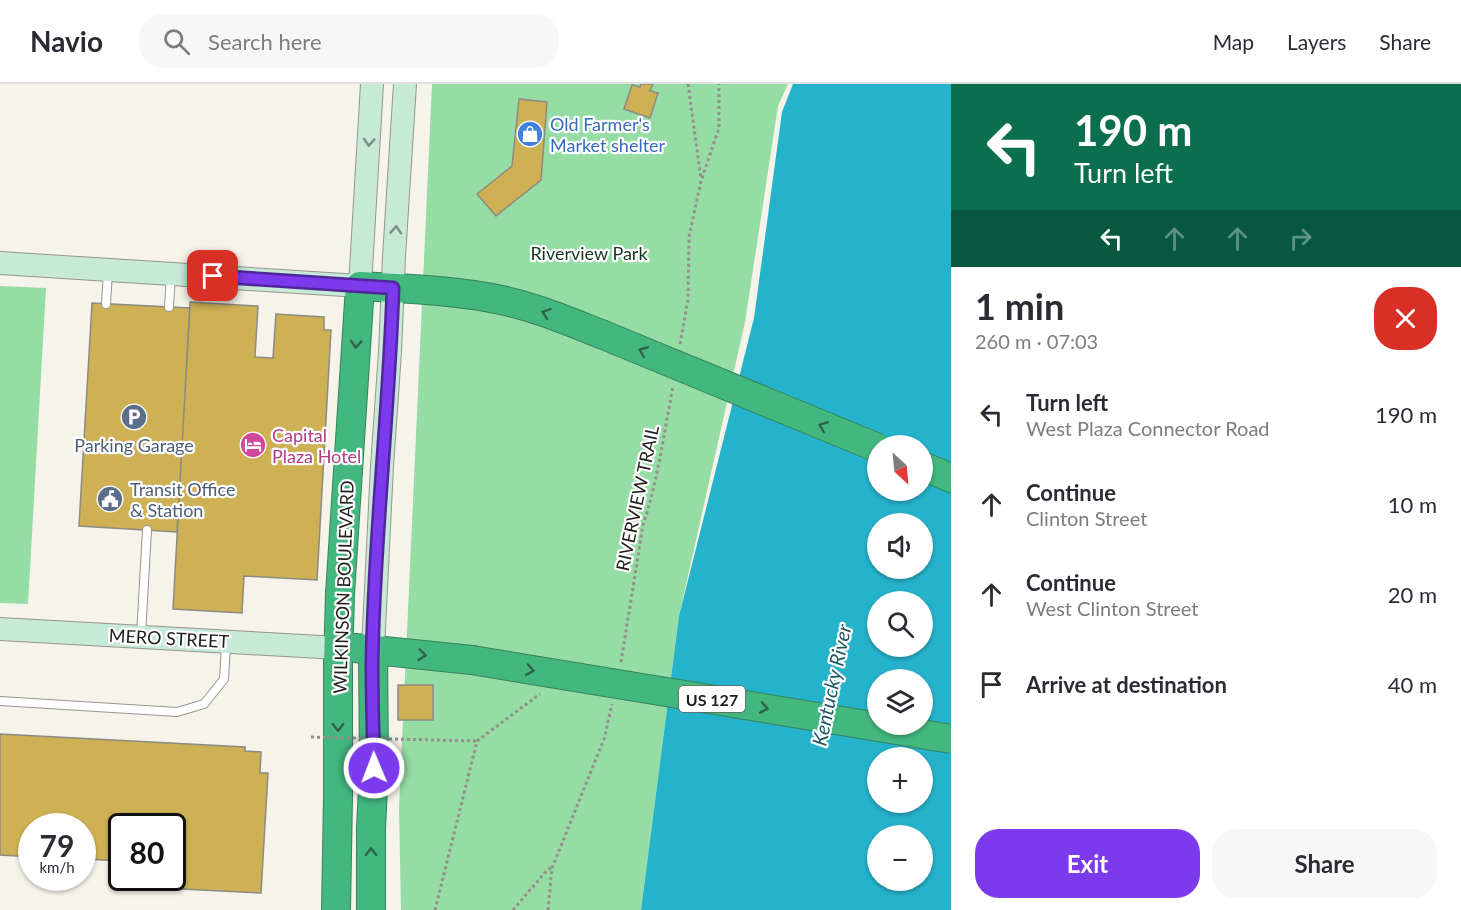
<!DOCTYPE html>
<html lang="en">
<head>
<meta charset="utf-8">
<style>
  :root { --surface:#fff; --page:#f7f7f7; --text:#2b2b33; --muted:#7c7c81; --line:#e1e1e2; --accent:#7c3aed }
  body { margin:0; font-family:Lato,sans-serif; background:var(--page); color:var(--text); height:100vh; display:flex; flex-direction:column; font-size:22px; white-space:nowrap }
  * { box-sizing:border-box; margin:0 }
  p { font-size:20px; color:var(--muted) }
  .icon { flex:none; width:33px; height:33px; fill:none; stroke:currentColor; stroke-width:2; stroke-linecap:round; stroke-linejoin:round }
  .map { position:relative; flex:1; overflow:hidden }
  .drawer { display:flex; flex-direction:column; background:var(--surface); width:510px }
  .drawer>* { flex:none }
  .hud { background:#0b6e4f; color:#fff; overflow:hidden }
  .needle { width:39px; rotate:154deg }
  .fabs { position:absolute; left:867px; top:351px; display:grid; gap:12px }
  .fabs a { display:grid; place-items:center; width:66px; height:66px; border-radius:50%; background:var(--surface); box-shadow:0 2px 4px #0004; font-size:30px }
  .speed { position:absolute; left:18px; top:729px; display:flex; gap:12px; font-size:30px; font-weight:700; text-align:center }
  .speed>* { display:grid; place-content:center; width:78px; height:78px; border-radius:50%; background:var(--surface); box-shadow:0 2px 4px #0004; line-height:1 }
  .speed small { font-size:15px; font-weight:400 }
  .speed .limit { border:3px solid #111; border-radius:9px; background:#fff; color:#111 }
  .pin { position:absolute; display:grid; place-items:center; width:51px; height:51px; color:#fff; margin:-26px; border-radius:12px; box-shadow:0 3px 9px #0006 }
  .me { position:absolute; width:66px; margin:-33px; rotate:359deg; stroke-linejoin:round; filter:drop-shadow(0 0 4px #0008) }
  .turn { display:flex; align-items:center; gap:21px; height:126px; padding:0 24px; font-size:27px }
  .turn .icon { width:78px; height:78px; stroke-width:2.5 }
  .turn b { display:block; font-size:42px; line-height:51px }
  .lanes { display:flex; align-items:center; height:57px; padding:0 24px; background:#0003; justify-content:center; gap:30px; direction:ltr }
  .lanes .off { opacity:.35 }
  .round { display:grid; place-items:center; flex:none; width:63px; height:63px; border-radius:24px; background:var(--page) }
  .headline { display:flex; align-items:center; justify-content:space-between; height:102px; padding:0 24px }
  h1 { font-size:36px; font-weight:700; line-height:45px }
  .primary-button { display:flex; gap:12px; margin-top:auto; padding:12px 24px }
  .primary-button a { flex:1; height:69px; border-radius:24px; background:var(--accent); color:#fff; font-size:24px; font-weight:700; line-height:69px; text-align:center }
  .primary-button a+a { background:var(--page); color:var(--text) }
  ul { padding:0; list-style:none }
  li { display:flex; align-items:center; gap:18px; height:90px; padding:0 24px }
  li div { flex:1 }
  li b { display:block; font-size:22px }
  li em { font-style:normal }
  header { display:flex; align-items:center; gap:36px; box-sizing:border-box; height:84px; padding:0 30px; background:var(--surface); border-bottom:2px solid var(--line) }
  header strong { font-size:28px }
  nav { display:flex; gap:33px; margin-inline-start:auto; font-size:21px }
  .search { width:420px; height:54px; background:var(--page); display:flex; align-items:center; gap:15px; box-sizing:border-box; padding:0 21px; border-radius:24px; color:var(--muted); font-size:22px }
  main { display:flex; flex:1; min-height:0 }
  .map>svg:first-child { display:block }
  .green { fill:#96dca5 }
  .water { fill:#25b2cb; fill-rule:evenodd }
  .building { fill:#ceb155; stroke:#8d8b82; stroke-width:1.5 }
  .lines { fill:none; stroke-linecap:round; stroke-linejoin:round }
  .lane-casing { stroke:#98958c; stroke-width:10 }
  .secondary-casing { stroke:#98958c; stroke-width:24 }
  .highway-casing { stroke:#36825c; stroke-width:30 }
  .path { stroke:#93918a; stroke-width:3; stroke-dasharray:3 3; stroke-linecap:butt }
  .lane { stroke:#fff; stroke-width:8 }
  .secondary { stroke:#c6e9d8; stroke-width:22 }
  .highway { stroke:#42b77e; stroke-width:28 }
  .highway-bridge-casing { stroke:#36825c; stroke-width:30; stroke-linecap:butt }
  .path-bridge { stroke:#93918a; stroke-width:3; stroke-dasharray:3 3; stroke-linecap:butt }
  .highway-bridge { stroke:#42b77e; stroke-width:28 }
  .oneway { stroke:#7c8f84 }
  .oneway2 { stroke:#306449 }
  .route-casing { stroke:#51269a; stroke-width:15 }
  .route { stroke:#7c3aed; stroke-width:10 }
  .labels { text-anchor:middle; dominant-baseline:central; stroke-width:4.5; stroke-linejoin:round; paint-order:stroke }
  .shield { fill:#fff; stroke:#646361; stroke-width:1.5 }
  .shield-label { font-size:16px; font-weight:bold; fill:#21201d }
  .shop-label { font-size:18px; fill:#366cbe; stroke:#fff; text-anchor:start }
  .park-label { font-size:18px; fill:#15361e; stroke:#fff }
  .hotel-label { font-size:18px; fill:#b23c85; stroke:#fff; text-anchor:start }
  .service-label { font-size:18px; fill:#4e5e75; stroke:#fff }
  .street-label { font-size:18px; fill:#21201d; stroke:#fff }
  .water-label { font-size:20px; font-style:italic; fill:#205661; stroke:#fff }
</style>
</head>
<body>
<header>
<strong>Navio</strong>
<div class="search"><svg class="icon" aria-label="search" viewBox="0 0 24 24"><circle cx="10" cy="10" r="6"/><path d="M15 15l6 6"/></svg>Search here</div>
<nav><a>Map</a><a>Layers</a><a>Share</a></nav>
</header>
<main>
<div class="map">
<svg width="951" height="826" viewBox="0 0 951 826">
  <rect width="100%" height="100%" fill="#f6f3ea"/>
  <path class="green" d="M432 0H788L778 22 745 238 679 532 641 826H401L399 724Z
    M0 202 46 204 28 520 0 519Z"/>
  <path class="water" d="M793 0H951V826H641L679 532 754 234 782 28ZM878 362H922V406H878ZM878 440H922V484H878ZM878 518H922V562H878ZM878 596H922V640H878ZM878 674H922V718H878ZM878 752H922V796H878Z"/>
  <path class="building" d="M641 0H653L650 7 658 9 650 34 624 25 632 1 640 3Z
    M519 15 547 18 541 96 496 132 477 110 512 82Z
    M190 218 258 222 255 273 273 274 276 230 324 233V246H331L317 496 244 492 242 529 173 525Z
    M92 219 190 224 177 448 79 442Z
    M398 601H433V636H398Z
    M0 650 245 663V667L261 668 260 689H268L261 809 141 803V794H172V742H122V777L82 775V742H32V773L0 771Z"/>
  <g class="lines">
    <g class="lane-casing">
      <path id="lane" d="M106 220 108 187
        M169 223 171 191
        M141 551 147 446
        M0 617 177 628 204 620 224 595 226 560"/>
    </g>
    <g class="secondary-casing">
      <path id="secondary" d="M0 179 360 202 372 0
        M0 545 338 564
        M373 565 382 382 390 268 394 173 405 0"/>
    </g>
    <g class="highway-casing">
      <path id="highway" d="M922 382 951 394
        M355 564 472 576
        M336 826 338 713V581L340 510 360 202C407 205 455 206 501 216 535 223 568 237 601 250
        M371 826V744L374 684 373 565"/>
    </g>
    <path class="path" d="M688 0 701 95
      M680 260 688 216 689 153 701 97 719 44V0
      M621 578 643 441C658 396 664 349 673 302
      M435 826 477 657 540 610
      M513 826 548 785 552 784
      M548 826 552 784 604 655 612 620"/>
    <use href="#lane" class="lane"/>
    <use href="#secondary" class="secondary"/>
    <use href="#highway" class="highway"/>
    <g class="highway-bridge-casing">
      <path id="highway-bridge" d="M601 250 878 364
        M472 576 951 655"/>
    </g>
    <path class="path-bridge" d="M311 653 477 657"/>
    <use href="#highway-bridge" class="highway-bridge"/>
  </g>
  <defs><path id="oneway-chevron" d="M-2-3.5L2.5 0L-2 3.5" fill="none" stroke-width="1.6" stroke-linecap="round" stroke-linejoin="round" transform="scale(1.5)"/></defs>
  <g class="oneway">
    <use href="#oneway-chevron" transform="translate(369 58) rotate(94)"/>
    <use href="#oneway-chevron" transform="translate(396 146) rotate(-86)"/>
  </g>
  <g class="oneway2">
    <use href="#oneway-chevron" transform="translate(546 229) rotate(-161)"/>
    <use href="#oneway-chevron" transform="translate(356 260) rotate(94)"/>
    <use href="#oneway-chevron" transform="translate(643 267) rotate(-157)"/>
    <use href="#oneway-chevron" transform="translate(823 342) rotate(-158)"/>
    <use href="#oneway-chevron" transform="translate(422 571) rotate(6)"/>
    <use href="#oneway-chevron" transform="translate(530 586) rotate(9)"/>
    <use href="#oneway-chevron" transform="translate(764 624) rotate(10)"/>
    <use href="#oneway-chevron" transform="translate(338 643) rotate(90)"/>
    <use href="#oneway-chevron" transform="translate(371 768) rotate(-90)"/>
  </g>
  <g class="lines">
    <g class="route-casing">
      <path id="route" d="M213 192 393 204C389 329 374 453 372 579 372 614 373 649 374 684"/>
    </g>
    <use href="#route" class="route"/>
  </g>
  <defs>
    <g id="shop-disc" transform="scale(1.35)"><circle r="9.5" fill="#3f7fe0" stroke="#fff"/><path d="M-5-2.5h2.3a2.7 3.5 0 0 1 5.4 0H5L5.5 6h-11ZM-1.5-2.5h3a1.5 2.3 0 0 0-3 0Z" fill="#fff"/></g>
    <g id="parking-disc" transform="scale(1.35)"><circle r="9.5" fill="#5c6f8a" stroke="#fff"/><path d="M-3.5-5.5H1a3.5 3.5 0 0 1 0 7H-1V5.5H-3.5ZM-1-3.4V-.6H.8a1.4 1.4 0 0 0 0-2.8Z" fill="#fff"/></g>
    <g id="hotel-disc" transform="scale(1.35)"><circle r="9.5" fill="#d1479c" stroke="#fff"/><path d="M-6-4.5h1.5V1H6V5H4.5V3h-9V5H-6ZM-4 0a1.8 1.8 0 1 1 3.6 0ZM.5 0V-2.5h3Q6-2.5 6 0Z" fill="#fff"/></g>
    <g id="civic-disc" transform="scale(1.35)"><circle r="9.5" fill="#5c6f8a" stroke="#fff"/><path d="M-.6-6.5H3V-4.5H.6V-3L4-1V1h2V6H-6V1h2V-1L-.6-3ZM-1.2 2.5V6h2.4V2.5Z" fill="#fff"/></g>
  </defs>
  <g fill-rule="evenodd">
    <use href="#shop-disc" x="530" y="50"/>
    <use href="#parking-disc" x="134" y="333"/>
    <use href="#hotel-disc" x="253" y="361"/>
    <use href="#civic-disc" x="110" y="415"/>
  </g>
  <g class="labels">
    <rect class="shield" x="679" y="602" width="66" height="26" rx="4.5"/>
    <g class="shield-label">
      <text x="712" y="615">US 127</text>
    </g>
    <g class="shop-label">
      <text x="550" y="40">Old Farmer's<tspan x="550" dy="21">Market shelter</tspan></text>
    </g>
    <g class="park-label">
      <text x="589" y="169">Riverview Park</text>
    </g>
    <g class="hotel-label">
      <text x="272" y="351">Capital<tspan x="272" dy="21">Plaza Hotel</tspan></text>
    </g>
    <g class="service-label">
      <text x="134" y="361">Parking Garage</text>
      <text x="130" y="405" text-anchor="start">Transit Office<tspan x="130" dy="21">&amp; Station</tspan></text>
    </g>
    <g class="street-label">
      <text transform="translate(637 414) rotate(-78)">RIVERVIEW TRAIL</text>
      <text transform="translate(343 503) rotate(-88)">WILKINSON BOULEVARD</text>
      <text transform="translate(169 554) rotate(3)">MERO STREET</text>
    </g>
    <g class="water-label">
      <text transform="translate(831 601) rotate(-78)">Kentucky River</text>
    </g>
  </g>
</svg>
<div class="fabs">
<a><svg class="needle" viewBox="-14 -14 28 28"><path d="M0-13l5 13h-10z" fill="#e53935"/><path d="M0 13l5-13h-10z" fill="#7c7c81"/></svg></a>
<a><svg class="icon" aria-label="sound" viewBox="0 0 24 24"><path d="M4 9h4l5-4v14l-5-4H4zM17 9q2 3 0 6"/></svg></a>
<a><svg class="icon" aria-label="search" viewBox="0 0 24 24"><circle cx="10" cy="10" r="6"/><path d="M15 15l6 6"/></svg></a>
<a><svg class="icon" aria-label="layers" viewBox="0 0 24 24"><path d="M12 4l9 5-9 5-9-5zM3 14l9 5 9-5"/></svg></a>
<a>+</a>
<a>−</a>
</div>
<div class="speed"><div>79<small>km/h</small></div><div class="limit">80</div></div>
<div class="pin" style="left:213px;top:192px;background:#d93025"><svg class="icon" aria-label="arrive" viewBox="0 0 24 24"><path d="M6 21V4h12l-3 4 3 4H6"/></svg></div>
<svg class="me" style="left:374px;top:684px" viewBox="-20 -20 40 40"><circle r="17" fill="#7c3aed" stroke="#fff" stroke-width="3"/><path d="M0-11L8 9 0 5-8 9z" fill="#fff"/></svg>
</div>
<section class="drawer">
<div class="hud">
<div class="turn"><svg class="icon" aria-label="left" viewBox="0 0 24 24"><path d="M17 20v-9H6M10 6l-5 5 5 5"/></svg><div><b>190 m</b>Turn left</div></div>
<div class="lanes"><svg class="icon" aria-label="left" viewBox="0 0 24 24"><path d="M17 20v-9H6M10 6l-5 5 5 5"/></svg><svg class="icon off" aria-label="ahead" viewBox="0 0 24 24"><path d="M12 20V5M6 11l6-6 6 6"/></svg><svg class="icon off" aria-label="ahead" viewBox="0 0 24 24"><path d="M12 20V5M6 11l6-6 6 6"/></svg><svg class="icon off" aria-label="right" viewBox="0 0 24 24"><path d="M7 20v-9h11M14 6l5 5-5 5"/></svg></div>
</div>
<div class="headline"><div><h1>1 min</h1><p>260 m · 07:03</p></div><a class="round" style="background:#d93025;color:#fff"><svg class="icon" aria-label="close" viewBox="0 0 24 24"><path d="M6 6l12 12M18 6L6 18"/></svg></a></div>
<ul>
<li><svg class="icon" aria-label="left" viewBox="0 0 24 24"><path d="M17 20v-9H6M10 6l-5 5 5 5"/></svg><div><b>Turn left</b><p>West Plaza Connector Road</p></div><em>190 m</em></li>
<li><svg class="icon" aria-label="ahead" viewBox="0 0 24 24"><path d="M12 20V5M6 11l6-6 6 6"/></svg><div><b>Continue</b><p>Clinton Street</p></div><em>10 m</em></li>
<li><svg class="icon" aria-label="ahead" viewBox="0 0 24 24"><path d="M12 20V5M6 11l6-6 6 6"/></svg><div><b>Continue</b><p>West Clinton Street</p></div><em>20 m</em></li>
<li><svg class="icon" aria-label="arrive" viewBox="0 0 24 24"><path d="M6 21V4h12l-3 4 3 4H6"/></svg><div><b>Arrive at destination</b></div><em>40 m</em></li>
</ul>
<div class="primary-button"><a>Exit</a><a>Share</a></div>
</section>
</main>
</body>
</html>
